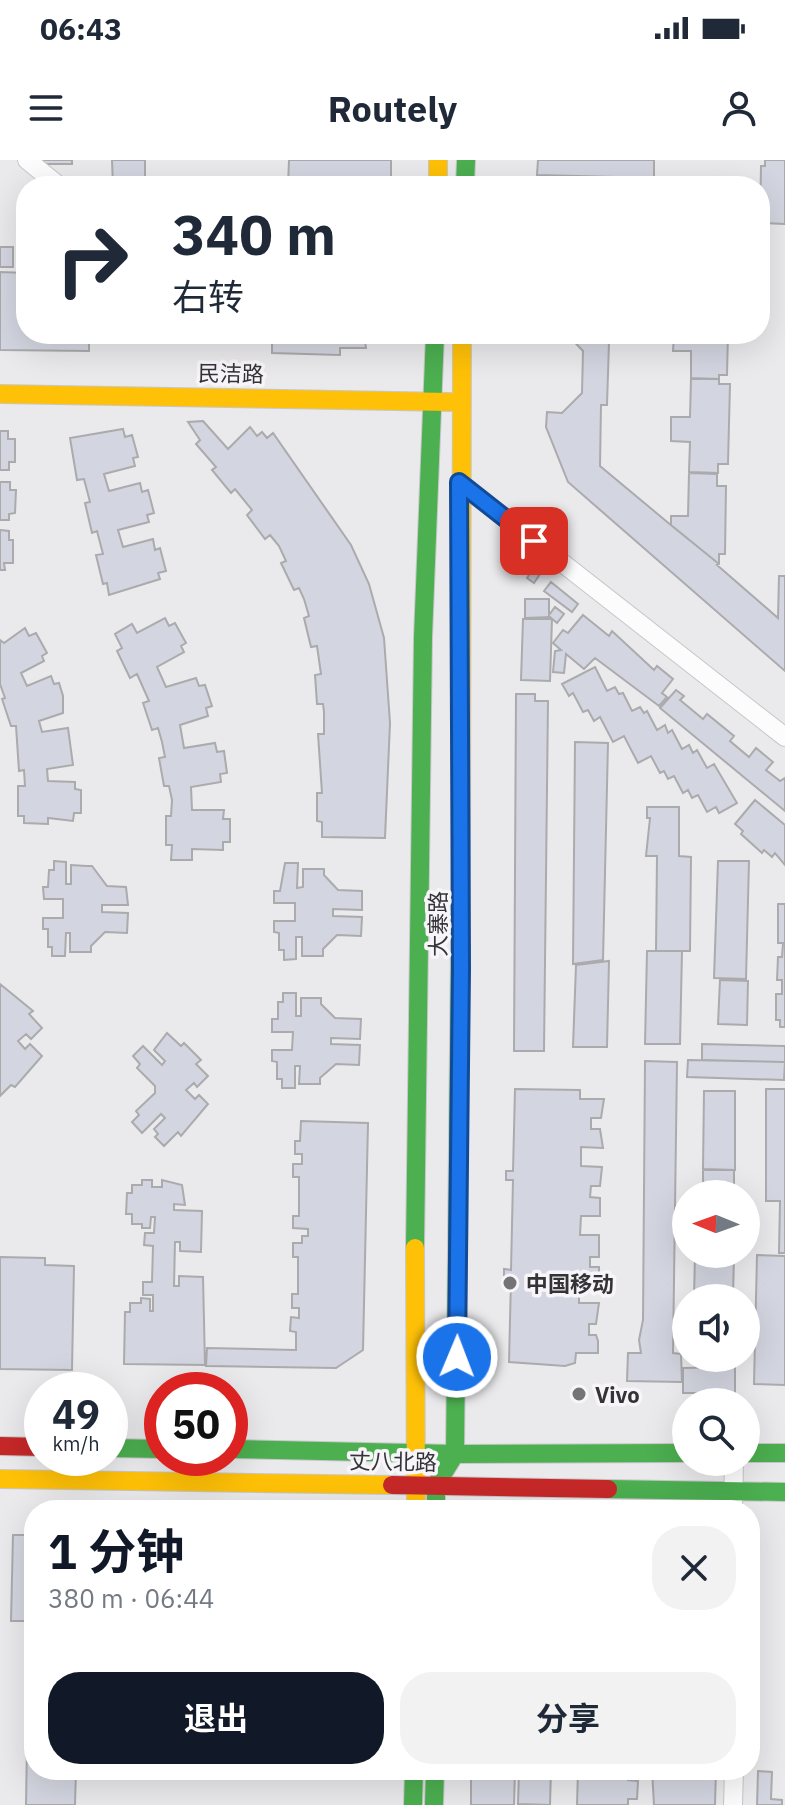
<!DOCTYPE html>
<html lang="zh">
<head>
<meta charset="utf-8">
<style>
  :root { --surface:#fff; --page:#f2f2f3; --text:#1f2937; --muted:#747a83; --accent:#111827 }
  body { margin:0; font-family:"IBM Plex Sans","Noto Sans SC",sans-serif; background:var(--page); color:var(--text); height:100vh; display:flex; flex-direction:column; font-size:30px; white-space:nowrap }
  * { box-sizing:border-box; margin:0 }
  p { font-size:26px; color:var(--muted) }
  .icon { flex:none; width:44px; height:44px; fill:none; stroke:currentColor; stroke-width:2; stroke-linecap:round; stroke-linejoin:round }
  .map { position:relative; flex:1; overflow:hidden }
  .drawer { position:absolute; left:24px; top:1340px; width:736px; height:280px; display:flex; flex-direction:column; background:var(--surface); border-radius:32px; box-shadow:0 8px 32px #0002 }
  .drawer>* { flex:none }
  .hud { position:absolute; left:16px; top:16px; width:754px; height:168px; border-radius:32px; box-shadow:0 8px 32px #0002; background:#fff; color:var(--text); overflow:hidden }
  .needle { width:52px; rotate:271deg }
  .buttons { position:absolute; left:672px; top:1020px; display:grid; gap:16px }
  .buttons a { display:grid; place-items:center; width:88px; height:88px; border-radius:50%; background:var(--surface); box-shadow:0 8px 32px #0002; font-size:40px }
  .speed { position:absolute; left:24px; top:1212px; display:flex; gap:16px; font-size:40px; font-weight:700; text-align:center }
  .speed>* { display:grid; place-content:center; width:104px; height:104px; border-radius:50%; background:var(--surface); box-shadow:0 8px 32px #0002; line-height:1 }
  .speed small { font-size:20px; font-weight:400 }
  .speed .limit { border:12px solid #d22; background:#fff; color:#111 }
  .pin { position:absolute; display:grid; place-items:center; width:68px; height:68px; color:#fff; margin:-34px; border-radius:16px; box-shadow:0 4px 12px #0006 }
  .me { position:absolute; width:88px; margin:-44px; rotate:1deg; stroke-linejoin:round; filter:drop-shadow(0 0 6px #0008) }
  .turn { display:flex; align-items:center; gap:28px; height:168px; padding:0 24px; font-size:36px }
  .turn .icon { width:104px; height:104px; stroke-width:2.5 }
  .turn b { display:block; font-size:56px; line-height:68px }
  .round { display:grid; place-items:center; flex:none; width:84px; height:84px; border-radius:32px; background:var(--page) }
  .overview { display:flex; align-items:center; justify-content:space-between; height:136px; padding:0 24px }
  h1 { font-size:48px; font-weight:700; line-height:60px; color:var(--accent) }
  .action { display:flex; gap:16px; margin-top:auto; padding:16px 24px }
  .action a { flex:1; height:92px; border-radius:32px; background:var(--accent); color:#fff; font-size:32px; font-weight:700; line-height:92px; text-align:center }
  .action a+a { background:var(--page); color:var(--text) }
  .status { display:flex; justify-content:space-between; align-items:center; height:56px; padding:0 40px; background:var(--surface); direction:ltr }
  .status svg { height:22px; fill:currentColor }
  header { display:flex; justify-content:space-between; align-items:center; height:104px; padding:0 24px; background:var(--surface); font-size:36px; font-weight:700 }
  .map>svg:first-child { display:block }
  .building { fill:#d3d5e0; stroke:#ababad; stroke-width:2 }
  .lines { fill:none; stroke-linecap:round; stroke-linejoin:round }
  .street-casing { stroke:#c7c7c9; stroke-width:20 }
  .fast-casing { stroke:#c7c7c9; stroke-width:20 }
  .slow-casing { stroke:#c7c7c9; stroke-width:20 }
  .jam-casing { stroke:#c7c7c9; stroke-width:20 }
  .street { stroke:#fcfcfc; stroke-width:18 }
  .fast { stroke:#4caf50; stroke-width:18 }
  .slow { stroke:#ffc107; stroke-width:18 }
  .jam { stroke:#c62828; stroke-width:18 }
  .route-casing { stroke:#114b97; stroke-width:20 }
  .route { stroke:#1a73e8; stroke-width:14 }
  .poi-dot { fill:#747375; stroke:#f7f5fa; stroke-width:3 }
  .labels { text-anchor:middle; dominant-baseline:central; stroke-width:7; stroke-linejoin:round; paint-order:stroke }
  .street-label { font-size:22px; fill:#343335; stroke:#f7f5fa }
  .poi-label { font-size:22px; font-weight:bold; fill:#343335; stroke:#f7f5fa; text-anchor:start }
</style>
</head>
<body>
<div class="status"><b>06:43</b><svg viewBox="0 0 49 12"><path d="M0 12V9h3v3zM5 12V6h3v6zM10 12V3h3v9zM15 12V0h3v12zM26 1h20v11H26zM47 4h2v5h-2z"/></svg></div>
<header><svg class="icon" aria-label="menu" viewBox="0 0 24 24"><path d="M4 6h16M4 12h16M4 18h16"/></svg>Routely<svg class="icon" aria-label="person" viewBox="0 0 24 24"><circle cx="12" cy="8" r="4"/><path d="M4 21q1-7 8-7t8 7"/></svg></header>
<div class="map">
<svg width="785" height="1645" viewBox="0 0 785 1645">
  <rect width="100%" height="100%" fill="#eae9ec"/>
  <path class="building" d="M39 0H72V4H39Z
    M112 0H145V26H113Z
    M289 0H391V26H288Z
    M538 0H654V18L537 15Z
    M765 0H785V64L760 63 761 6H765Z
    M0 87H13V107H0Z
    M0 112 26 113V174H89V191L0 190Z
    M272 174H390H373L365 181 366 188H340V195L272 193Z
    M567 174H600V182H609L607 245H601L600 306 672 366 719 404 671 365V356H688L689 313 717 314V326H726L725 394H719V404L717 405 778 458 779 416H785V511L568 322 546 267 547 252 562 253 582 233 583 191Z
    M674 174H728L727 215H719V219L691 218V191H673Z
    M691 219H719V224H730L728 304H718V313L689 312 690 282 671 281V257H690Z
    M203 261 228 289 250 267 257 276 262 272 267 278 273 273 351 385 369 424 384 478 390 563 385 678 322 677V662L317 661V633H322L318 574H324V552L323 544H317L315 515 321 514 317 486 311 487 304 458 309 456 304 439 299 428 294 430 281 403 286 401 279 386 270 375 265 379 247 355 252 350 235 329 231 333 212 310 216 307 196 284 200 280 188 262Z
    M123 269 125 277 132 275 138 297 133 298 135 306 104 314 109 331 140 323 142 332 148 330 154 353 147 355 149 362 118 370 123 387 153 379 155 390 160 388 166 411 158 413 160 419 109 435 107 423 103 424 96 395 103 394 97 371 92 373 85 343 90 342 84 319 77 320 70 278Z
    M0 271H8V279H15V302H9V310H0Z
    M0 322H10V330H16L15 353 9 354V360H0Z
    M0 370 9 371V380H13V403H4L5 410H0Z
    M520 377 558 408 554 413 520 391Z
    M533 409 540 414 534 423 527 418Z
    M551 422 578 444 572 452 544 431Z
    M525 439H549V455L555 447 564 454 557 463 550 457 525 458Z
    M583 455 609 476 612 471 654 510 657 506 673 519 662 533 667 537 659 546 595 498 584 509 566 494 564 513 553 512 555 491 561 490 553 483 563 470 568 473Z
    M165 458 169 466 175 463 186 483 181 486 184 492 157 507 166 527 196 518 199 526 205 525 212 546 206 548 208 556 180 565 184 588 215 583 217 592 224 591 227 613 220 614 221 622 191 627 192 650H224L223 659H230V682H223V690L192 689V700H171L172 685H166V656H171L172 640 169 626H164L159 598 165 597 162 582 158 568 152 570 143 543 149 541 137 514 130 518 117 491 122 488 115 474 132 464 137 473Z
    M523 459H552L550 521 521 520Z
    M25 468 29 476 36 473 47 493 42 496 44 501 21 513 27 526 51 516 54 524 59 523 63 536V553L39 561 42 572 68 568 73 605 47 609 48 621 75 622V629L81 630V653H74L73 661 48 658V664L24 663V656H18V626H25L24 610 19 611 16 566H11L2 539 5 538 0 524V480L4 483Z
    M595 507 607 531 615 527 619 534 623 533 632 551 640 547 644 553 647 551 657 570 665 565 668 573 672 570 682 589 689 585 693 593 697 590 707 608 714 604 737 643 719 653 716 647 707 652 698 635 692 638 688 630 683 633 674 616 668 619 664 611 660 613 651 596 638 603 624 576 613 582 600 557 594 561 588 550 583 552 573 533 569 536 562 524Z
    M676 530 684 536 680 540 703 559 707 554 734 576 730 581 749 597 756 588 773 602 766 610 780 621 785 618V651L660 548Z
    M516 534H535V541H548L544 891H514Z
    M575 582 608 583 603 800 573 804Z
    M755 640 785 665V705L775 693 772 697 764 690 762 693 741 674 743 671 735 664Z
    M647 647H679V696L691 697 690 791H656L657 696H646L650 658H647Z
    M54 701 66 702V724H71V705L87 706H92L107 726 126 727 128 745H102V752L128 753 127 773 105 772 91 786V792H70V773H66L65 796H52V787H48V769H43V758H63V739H44L43 727H48L49 710H54Z
    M718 701H749L746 819 714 818Z
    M285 703H298L297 728 303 727V709H324V715L338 730 362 731V750L333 749V756L362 757 361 776 337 775 323 789V796H302V777H296V799L284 800V790H279V773L274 772V761H295V743H274V731H280Z
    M778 744H785V867H780V860H776V834H782V820H777L778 797H782L783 783H778Z
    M647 791H682L680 884H645Z
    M609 801 607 887H573L576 805Z
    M720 820 748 821 747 865 718 864Z
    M0 824 33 851 29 854 42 868 31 879 26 874 18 881 25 889 30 884 42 896 15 927 11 925 0 936Z
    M283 833H296V856H301V838H321V844L335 858 361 859 360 879 331 878V884L360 885 359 905 336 904 320 918V924H299L300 906H295V928H282V919H277V902L272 901V890H292L293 872H272V859H278V842H283Z
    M167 873 181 886 184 883 201 900 196 904 208 916 197 927 194 923 186 930 195 939 199 935 208 944 181 976 178 972 164 986 155 977 158 974 154 969 165 958 161 954 142 973 132 962 139 955 136 951 155 933V926L137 908 140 904 133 896 143 886 162 905 165 901 154 890Z
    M702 884 785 886V902L702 900Z
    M688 900 785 902 784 920 687 917Z
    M645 901 677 902 673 1193 681 1194 682 1222 627 1221 628 1193H641L639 1180 643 1160Z
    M515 929 580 930V939H604L601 958H591V969H600L603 988 581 987V1006L602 1007 600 1026H591L590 1037 600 1038V1056H581L580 1075H599V1097H590V1107H599V1125H579V1143H599L596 1164H589V1175H596L598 1181V1193H576L575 1203 565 1206 509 1202 511 1119 504 1118V1109L511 1110 513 1020H506V1011H513Z
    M766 929H785V1093H779L780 1041H766Z
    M704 931H735V1010L703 1009Z
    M301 961 368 963 363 1190 336 1208 206 1206 207 1188 296 1190V1172L290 1171 291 1157 299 1158V1148H292V1134H298V1097H293V1083H302V1076H308V1069L293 1068V1056H299V1017H293V1004H302V994H295V981H300Z
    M703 1010H734V1034H703Z
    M142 1020H152V1027H162V1020L182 1025 185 1045 174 1044V1050L202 1051 201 1092 180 1091V1082H175L174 1126H179V1116L203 1117 205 1205 124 1204 125 1152H130V1143H141V1138L150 1139V1151H153V1135H143V1122H152L153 1086 144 1085 145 1073H154L155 1057H151L150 1068H142V1064H132V1054H126L127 1033H132V1025H142Z
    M695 1094H734L733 1138H694Z
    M757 1095 785 1096V1225L754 1224Z
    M0 1097 45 1098V1105L74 1106 72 1210 0 1209Z
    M735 1207V1233H683V1208Z
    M13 1375H27V1408H34V1610H76L75 1645H26L29 1461H11Z
    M471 1610H515L514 1645H471Z
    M519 1610H551L550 1645 518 1644Z
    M578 1610H628V1620L638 1621 637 1639H628V1645H577Z
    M652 1610H716L715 1645H654Z
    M758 1611 772 1612 771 1639 782 1640V1645H757Z"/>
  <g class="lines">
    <g class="street-casing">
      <path id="street" d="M27 0 59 26
        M459 322 785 577
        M733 1350 734 1302
        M733 1645 734 1610"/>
    </g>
    <g class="fast-casing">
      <path id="fast" d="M465 26 466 0
        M415 1088 423 477 435 174
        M110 1288 162 1289
        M230 1289 455 1294 686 1293
        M746 1293H785
        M608 1329 785 1332
        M436 1350V1325L455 1294 461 679
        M413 1645 414 1610
        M434 1645 435 1610"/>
    </g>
    <g class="slow-casing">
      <path id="slow" d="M438 0V26
        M0 234 450 242
        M461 679 462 174
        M415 1088 416 1350
        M0 1319 392 1325"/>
    </g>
    <g class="jam-casing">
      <path id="jam" d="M0 1286 42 1287
        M392 1325 608 1329"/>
    </g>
    <use href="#street" class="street"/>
    <use href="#fast" class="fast"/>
    <use href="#slow" class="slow"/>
    <use href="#jam" class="jam"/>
  </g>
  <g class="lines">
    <g class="route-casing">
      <path id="route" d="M457 1197 461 808 459 322 534 381"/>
    </g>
    <use href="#route" class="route"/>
  </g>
  <g class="poi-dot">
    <circle cx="510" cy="1123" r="8"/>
    <circle cx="579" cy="1234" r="8"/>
  </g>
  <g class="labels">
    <g class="street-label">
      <text transform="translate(231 213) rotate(1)">民洁路</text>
      <text transform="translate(437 764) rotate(-90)">大寨路</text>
      <text transform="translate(393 1301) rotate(1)">丈八北路</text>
    </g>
    <g class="poi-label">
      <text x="526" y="1123">中国移动</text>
      <text x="595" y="1234">Vivo</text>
    </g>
  </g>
</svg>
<div class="buttons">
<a><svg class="needle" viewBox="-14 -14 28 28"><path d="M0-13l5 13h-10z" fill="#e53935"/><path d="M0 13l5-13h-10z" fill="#747a83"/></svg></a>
<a><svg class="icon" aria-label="sound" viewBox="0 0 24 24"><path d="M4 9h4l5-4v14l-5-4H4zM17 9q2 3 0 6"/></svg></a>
<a><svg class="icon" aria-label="search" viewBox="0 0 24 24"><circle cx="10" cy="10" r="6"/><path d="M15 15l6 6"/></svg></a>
</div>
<div class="speed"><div>49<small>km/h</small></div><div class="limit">50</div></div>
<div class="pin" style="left:534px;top:381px;background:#d93025"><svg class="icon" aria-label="arrive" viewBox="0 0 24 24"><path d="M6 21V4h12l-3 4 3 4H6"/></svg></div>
<svg class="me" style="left:457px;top:1197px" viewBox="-20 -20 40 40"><circle r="17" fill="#1a73e8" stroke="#fff" stroke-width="3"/><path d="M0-11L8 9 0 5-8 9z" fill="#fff"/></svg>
<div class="hud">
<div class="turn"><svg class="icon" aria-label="right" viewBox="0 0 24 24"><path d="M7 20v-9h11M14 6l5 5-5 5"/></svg><div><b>340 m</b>右转</div></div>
</div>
<section class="drawer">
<div class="overview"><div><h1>1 分钟</h1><p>380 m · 06:44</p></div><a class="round"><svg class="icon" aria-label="close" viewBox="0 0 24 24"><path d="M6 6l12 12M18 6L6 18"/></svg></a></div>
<div class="action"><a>退出</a><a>分享</a></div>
</section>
</div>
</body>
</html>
